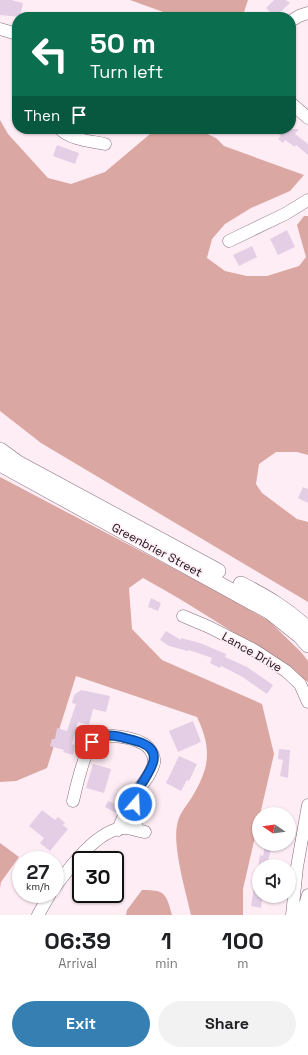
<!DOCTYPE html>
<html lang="en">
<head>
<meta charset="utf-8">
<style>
  :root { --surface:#fff; --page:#f2f2f2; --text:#202124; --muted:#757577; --accent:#357fb3 }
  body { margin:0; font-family:"Space Grotesk",sans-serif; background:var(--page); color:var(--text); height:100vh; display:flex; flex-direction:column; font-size:15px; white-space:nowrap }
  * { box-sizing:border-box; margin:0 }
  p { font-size:13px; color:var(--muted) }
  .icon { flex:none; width:22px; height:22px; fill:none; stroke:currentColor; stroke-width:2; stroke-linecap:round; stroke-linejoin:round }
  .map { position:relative; height:915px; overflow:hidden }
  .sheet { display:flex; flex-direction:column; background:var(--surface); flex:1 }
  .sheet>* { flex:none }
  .hud { position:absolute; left:12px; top:12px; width:284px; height:122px; border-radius:16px; box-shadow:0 1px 3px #0004; background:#0b6e4f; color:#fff; overflow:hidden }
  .needle { width:26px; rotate:283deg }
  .buttons { position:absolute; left:252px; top:807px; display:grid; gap:8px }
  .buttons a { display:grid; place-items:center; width:44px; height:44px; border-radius:50%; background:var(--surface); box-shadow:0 1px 3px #0004; font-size:20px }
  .speed { position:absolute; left:12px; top:851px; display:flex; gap:8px; font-size:20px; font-weight:700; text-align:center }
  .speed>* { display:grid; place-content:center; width:52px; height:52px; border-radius:50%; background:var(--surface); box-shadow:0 1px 3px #0004; line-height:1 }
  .speed small { font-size:10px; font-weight:400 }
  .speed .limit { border:2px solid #111; border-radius:6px; background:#fff; color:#111 }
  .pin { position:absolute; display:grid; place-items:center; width:34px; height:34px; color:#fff; margin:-17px; border-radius:8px; box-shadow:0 2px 6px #0006 }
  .me { position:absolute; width:44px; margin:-22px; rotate:19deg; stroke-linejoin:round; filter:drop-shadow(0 0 3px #0008) }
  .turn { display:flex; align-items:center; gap:14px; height:84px; padding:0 12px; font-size:18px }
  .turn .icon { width:52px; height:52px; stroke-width:2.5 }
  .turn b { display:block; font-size:28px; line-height:34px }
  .then { display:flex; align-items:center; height:38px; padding:0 12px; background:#0003; gap:8px; font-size:15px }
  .eta { display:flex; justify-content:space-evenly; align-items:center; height:68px; text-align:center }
  .eta b { font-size:24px; font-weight:700; line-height:28px }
  .button { display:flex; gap:8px; margin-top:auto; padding:8px 12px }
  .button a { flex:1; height:46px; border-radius:24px; background:var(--accent); color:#fff; font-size:16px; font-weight:700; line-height:46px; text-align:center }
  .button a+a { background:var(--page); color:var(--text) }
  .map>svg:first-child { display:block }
  .forest { fill:#dba7a2 }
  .building { fill:#e3cee5 }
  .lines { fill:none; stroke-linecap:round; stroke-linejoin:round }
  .minor-casing { stroke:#856c7a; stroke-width:13 }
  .major-casing { stroke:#856c7a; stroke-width:16 }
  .minor { stroke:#fff; stroke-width:12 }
  .major { stroke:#fff; stroke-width:15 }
  .route-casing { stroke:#114b97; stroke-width:10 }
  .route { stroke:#1a73e8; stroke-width:7 }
  .labels { text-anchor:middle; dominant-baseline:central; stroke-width:3; stroke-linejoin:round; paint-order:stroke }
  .street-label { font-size:12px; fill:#1a1116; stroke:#ffedf6 }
</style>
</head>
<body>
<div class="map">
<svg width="308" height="915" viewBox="0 0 308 915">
  <rect width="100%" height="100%" fill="#ffedf6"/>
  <path class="forest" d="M130 0H248L244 12 237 17H177Z
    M0 120 8 134 48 178 71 184 105 172 150 134 182 129 205 133 216 138 224 146 304 175 290 191 251 208 225 224 212 239 207 258 225 271 247 276H267L299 266 306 257 297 225 304 216H308V455L297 452H276L259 464 256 484 262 493 297 519 308 522V602L41 443 0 411Z
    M0 477 211 588 269 621 301 652 308 661V682C253 645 201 610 143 578L129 588 132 629 162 660 262 704 274 754 243 889V915H191C186 892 171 843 178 821 180 813 187 805 192 797 210 767 212 749 197 717L76 676 47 768 16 781 0 782Z
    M0 843 19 857 1 882 0 888Z
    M142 890C165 890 166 893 172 915H126L127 910Z"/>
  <path class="building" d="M0 0H11L23 3 20 17 0 15Z
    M274 0H286L290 3 275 17 266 8Z
    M280 129H299L295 134 308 144V155L296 145 295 147 285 140 283 143 278 139 281 136 277 133Z
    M57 145 79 153 75 164 53 156Z
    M287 230 295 247 278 255 270 239Z
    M252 246 257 257 239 266 233 255Z
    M303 487 308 489V503L298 498Z
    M151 598 161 603 158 611 148 607Z
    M166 631 181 640V638L200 643 226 654 225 657 247 667 273 685 267 694 241 676 221 666 220 668 210 663 212 658 189 650 188 651 169 646 160 640Z
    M81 690 110 696 106 712 93 709 89 725 78 722 72 744 75 745 73 755 63 752 64 750 50 746 52 739H55L57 728 67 731 76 704 72 703 74 695Z
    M193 721 201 742 178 752 169 731Z
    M279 749 290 750 288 778 280 776 283 760 278 759Z
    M179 756 197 764 189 781 187 780 181 791 166 783Z
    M93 764 111 769 104 793 86 788Z
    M108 801 120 806 116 813 105 807Z
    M42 810 55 820 58 817 65 823 63 825 68 829 50 851 40 843 44 838 29 826Z
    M265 844H272L267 866H258L260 855 263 856Z
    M255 881H259V896H263L261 908 251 906Z"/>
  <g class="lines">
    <g class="minor-casing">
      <path id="minor" d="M291 21 299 16 308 13
        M0 29 17 34
        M291 103 308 118
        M60 129C71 140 91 141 105 144
        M229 241 285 214 308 200
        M183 616 209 627 254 650 286 671 300 684 308 702
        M136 796 135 817 137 830
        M73 801C76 788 85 747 95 739 104 732 133 738 142 743 149 746 155 755 154 763 151 777 137 789 130 802 126 811 122 820 118 830
        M55 887C69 868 98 829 124 828 131 828 138 831 145 832
        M38 915 50 894
        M292 915 297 867 308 805
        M302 915 308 895"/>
    </g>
    <g class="major-casing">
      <path id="major" d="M0 450 18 463 218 571
        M0 464 270 612 300 636 308 645
        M241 584C266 597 287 609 308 629"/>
    </g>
    <use href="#minor" class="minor"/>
    <use href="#major" class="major"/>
  </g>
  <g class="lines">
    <g class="route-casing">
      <path id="route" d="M92 742C100 734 110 735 121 737 127 739 135 740 142 743 168 754 144 777 137 792 136 796 135 800 135 804"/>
    </g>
    <use href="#route" class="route"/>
  </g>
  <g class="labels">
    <g class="street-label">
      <text transform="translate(157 550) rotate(28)">Greenbrier Street</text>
      <text transform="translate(252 652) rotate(30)">Lance Drive</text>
    </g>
  </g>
</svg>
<div class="buttons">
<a><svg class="needle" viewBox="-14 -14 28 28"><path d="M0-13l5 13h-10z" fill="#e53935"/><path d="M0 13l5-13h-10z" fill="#757577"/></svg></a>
<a><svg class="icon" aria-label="sound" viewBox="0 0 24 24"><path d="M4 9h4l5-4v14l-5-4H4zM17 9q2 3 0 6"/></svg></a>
</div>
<div class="speed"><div>27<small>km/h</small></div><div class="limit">30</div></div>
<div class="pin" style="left:92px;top:742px;background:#d93025"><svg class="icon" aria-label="arrive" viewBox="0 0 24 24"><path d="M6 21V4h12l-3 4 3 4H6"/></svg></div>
<svg class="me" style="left:135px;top:804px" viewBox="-20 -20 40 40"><circle r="17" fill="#1a73e8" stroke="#fff" stroke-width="3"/><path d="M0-11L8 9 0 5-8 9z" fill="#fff"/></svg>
<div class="hud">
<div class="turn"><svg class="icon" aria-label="left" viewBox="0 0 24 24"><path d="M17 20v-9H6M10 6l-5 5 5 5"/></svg><div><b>50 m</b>Turn left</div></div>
<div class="then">Then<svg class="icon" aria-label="arrive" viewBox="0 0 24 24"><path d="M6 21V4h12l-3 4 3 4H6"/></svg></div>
</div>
</div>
<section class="sheet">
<div class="eta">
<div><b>06:39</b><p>Arrival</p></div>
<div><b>1</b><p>min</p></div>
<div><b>100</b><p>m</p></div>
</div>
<div class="button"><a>Exit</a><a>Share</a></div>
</section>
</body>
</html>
